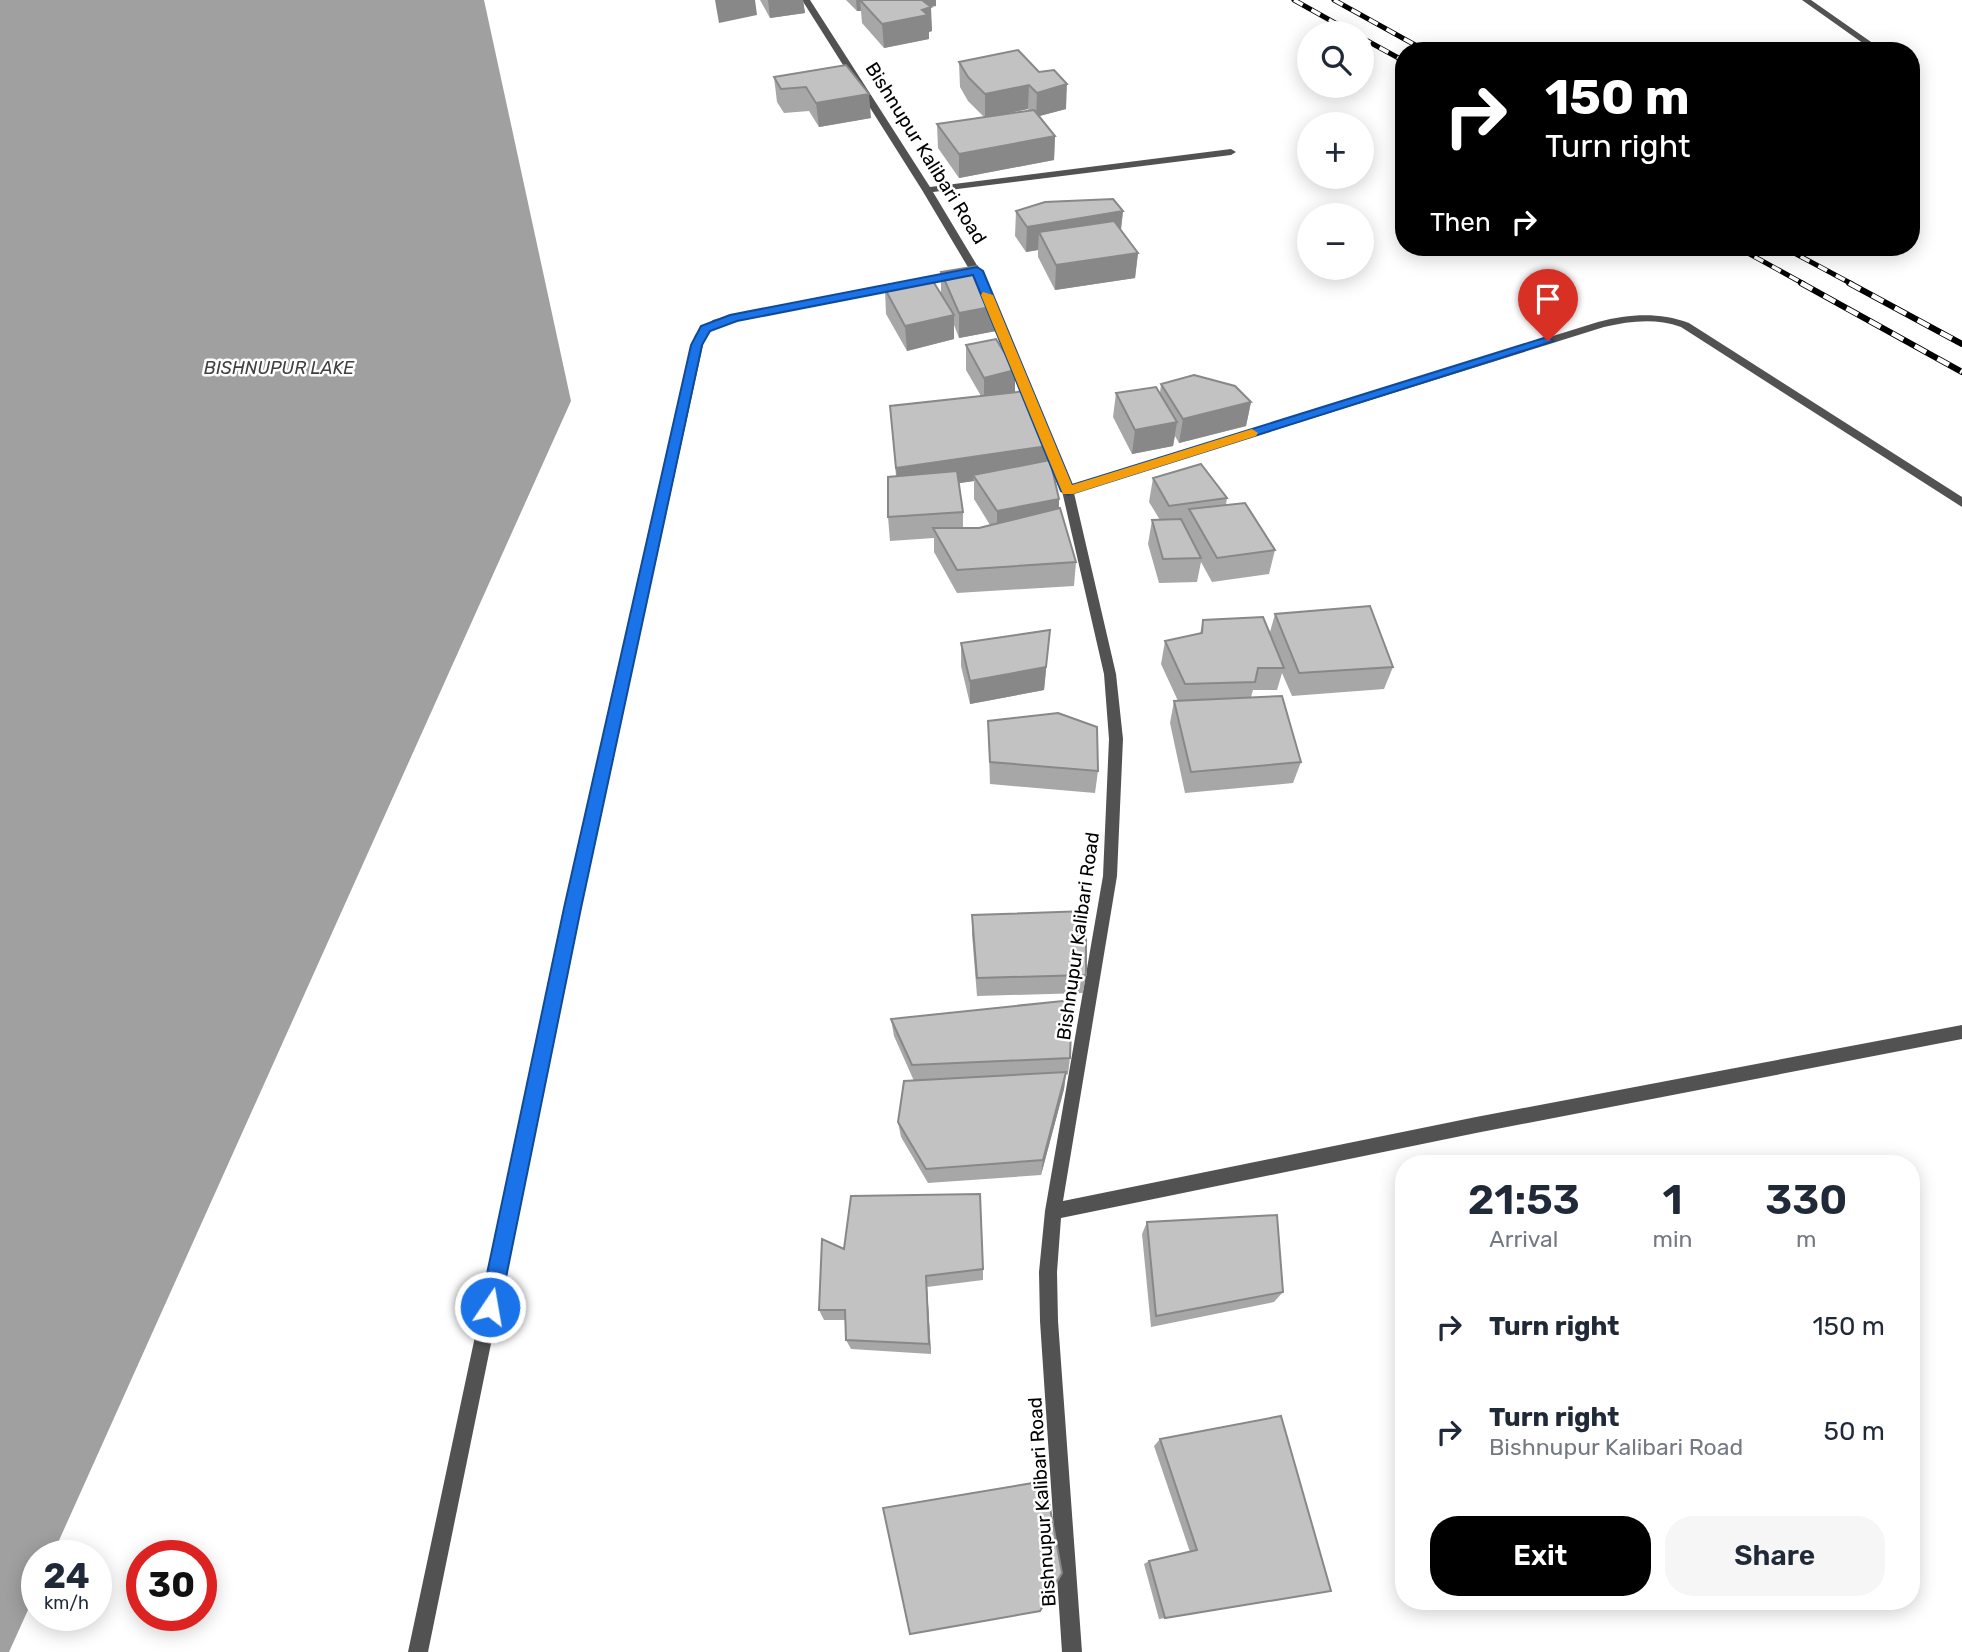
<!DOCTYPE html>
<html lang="en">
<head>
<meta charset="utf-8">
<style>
  :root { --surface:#fff; --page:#f6f6f7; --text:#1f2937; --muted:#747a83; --accent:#000 }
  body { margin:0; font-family:Rubik,sans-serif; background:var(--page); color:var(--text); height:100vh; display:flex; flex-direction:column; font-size:26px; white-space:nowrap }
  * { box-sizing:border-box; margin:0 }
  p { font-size:23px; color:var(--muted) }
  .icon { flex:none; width:38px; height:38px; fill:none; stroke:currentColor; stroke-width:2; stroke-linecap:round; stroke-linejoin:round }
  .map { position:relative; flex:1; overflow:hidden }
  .panel { position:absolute; left:1395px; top:1155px; width:525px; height:455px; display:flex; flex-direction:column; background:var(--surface); border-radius:28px; box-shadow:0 4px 18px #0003 }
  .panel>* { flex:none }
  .top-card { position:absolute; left:1395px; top:42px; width:525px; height:214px; border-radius:28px; box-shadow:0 4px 18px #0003; background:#000; color:#fff; overflow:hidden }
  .fabs { position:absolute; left:1297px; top:21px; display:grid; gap:14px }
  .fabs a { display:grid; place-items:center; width:77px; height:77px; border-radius:50%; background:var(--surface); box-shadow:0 4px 18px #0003; font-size:35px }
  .speed { position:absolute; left:21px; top:1540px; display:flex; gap:14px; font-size:35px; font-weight:700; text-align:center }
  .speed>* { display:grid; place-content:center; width:91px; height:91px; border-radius:50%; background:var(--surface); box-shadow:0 4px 18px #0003; line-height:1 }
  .speed small { font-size:18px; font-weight:400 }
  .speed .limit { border:10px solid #d22; background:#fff; color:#111 }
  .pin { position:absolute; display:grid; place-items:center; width:60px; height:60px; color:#fff; margin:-72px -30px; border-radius:50% 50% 50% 0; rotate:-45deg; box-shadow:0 0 7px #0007 }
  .pin .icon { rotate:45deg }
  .me { position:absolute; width:77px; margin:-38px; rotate:12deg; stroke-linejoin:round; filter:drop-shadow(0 0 5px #0008) }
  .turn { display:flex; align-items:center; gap:24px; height:147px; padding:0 35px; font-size:32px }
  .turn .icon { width:91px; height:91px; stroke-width:2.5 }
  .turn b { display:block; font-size:49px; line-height:60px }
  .then { display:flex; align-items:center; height:66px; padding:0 35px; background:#0003; gap:14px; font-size:26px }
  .eta { display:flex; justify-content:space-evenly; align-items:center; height:119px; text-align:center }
  .eta b { font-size:42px; font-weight:600; line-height:49px }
  .primary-button { display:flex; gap:14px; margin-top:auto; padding:14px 35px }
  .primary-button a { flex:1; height:80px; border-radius:28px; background:var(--accent); color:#fff; font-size:28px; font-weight:600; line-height:80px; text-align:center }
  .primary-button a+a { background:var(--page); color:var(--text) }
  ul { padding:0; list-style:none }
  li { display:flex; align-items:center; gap:21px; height:105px; padding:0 35px }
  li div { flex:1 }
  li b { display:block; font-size:26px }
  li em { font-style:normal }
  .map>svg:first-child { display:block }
  .water { fill:#a0a0a0 }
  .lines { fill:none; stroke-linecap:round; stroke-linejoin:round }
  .street { fill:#525252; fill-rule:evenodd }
  .rail-far1-casing { stroke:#000; stroke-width:5 }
  .rail-casing { stroke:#000; stroke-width:6 }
  .rail-far1 { stroke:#fff; stroke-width:3.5; stroke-dasharray:10; stroke-linecap:butt }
  .rail { stroke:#fff; stroke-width:4.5; stroke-dasharray:13; stroke-linecap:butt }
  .wall { fill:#a7a7a7; fill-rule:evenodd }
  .shaded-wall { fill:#888 }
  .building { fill:#c2c2c2; stroke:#888; stroke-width:2 }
  .route { fill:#1a73e8; stroke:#114b97; stroke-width:2 }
  .slow { fill:#f59e0b }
  .labels { text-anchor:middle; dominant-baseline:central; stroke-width:5; stroke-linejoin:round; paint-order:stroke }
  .far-water-label { font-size:18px; font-style:italic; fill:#414141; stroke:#fff }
  .street-label { font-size:19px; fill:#000; stroke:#fff }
</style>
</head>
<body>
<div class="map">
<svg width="1962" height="1652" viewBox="0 0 1962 1652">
  <rect width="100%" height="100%" fill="#fff"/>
  <path class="water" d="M0 0H484L571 401 52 1556H37V1590L9 1652H0Z"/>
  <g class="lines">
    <path class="street" d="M802 0H810L930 187 1231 149 1236 152 1231 155 933 192 987 282 978 284 922 190Z
      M1802 0H1811L1884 51H1874Z
      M959 271 964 274 963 276 736 320 721 324 705 336 580 908 428 1652H408L566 908 695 335 713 320 735 314Z
      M990 298 995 301 1072 486 1598 322C1630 314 1658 312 1689 323L1962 497V507L1681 327C1655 318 1631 321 1604 327L1074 493 1116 674 1123 739 1117 876 1063 1201 1476 1117 1962 1025V1039L1476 1133 1061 1218 1057 1272 1058 1321 1082 1652H1062L1040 1321 1039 1272 1045 1211 1103 876 1109 739 1104 674 1062 491 985 301Z"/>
    <g class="rail-far1-casing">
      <path id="rail-far1" d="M1294 0 1353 33
        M1334 0 1426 51
        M1362 38 1404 61
        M1737 247 1804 284
        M1783 247 1852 284"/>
    </g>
    <g class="rail-casing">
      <path id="rail" d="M1801 283 1962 372
        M1849 283 1962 344"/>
    </g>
    <use href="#rail-far1" class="rail-far1"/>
    <use href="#rail" class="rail"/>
  </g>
  <path class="wall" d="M760 0H803L805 13 770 18Z
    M846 0H936V6L930 7 932 31 929 32V39L884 48 862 23 861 11H857Z
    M1018 50 1066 109 1039 116 1055 136 1054 160 959 178 938 148 937 124 984 117 968 101 960 87 959 62ZM1028 109 1029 111 1005 114Z
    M846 65 871 118 819 127 809 111 784 113 777 102 774 77Z
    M1016 211H1123L1121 231 1138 253 1135 278 1055 290 1038 257V250L1026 252 1015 236Z
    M941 272 996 331 959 338 954 325V339L907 351 886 314 885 289 941 295Z
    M966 345 1015 370V392L1048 446 1047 461 1059 499V509L1076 562 1074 586 957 593 934 552V538L890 541 888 517 896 476 890 406 981 396 966 370ZM974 481V499L990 525 979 528H963V512L959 483Z
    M1161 384 1251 402 1246 426 1179 443 1175 436 1173 446 1132 454 1113 417 1116 393H1160Z
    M1153 478 1227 498 1226 505 1275 550 1269 574 1212 582 1201 562 1197 582 1159 583 1148 544 1152 520H1160L1149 502Z
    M1275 614 1393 667 1384 689 1292 696 1282 673 1277 690H1253L1251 697 1301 762 1293 783 1185 793 1170 723 1174 701H1178L1161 664 1165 641 1200 634 1203 620 1270 632Z
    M1050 630 1044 690 970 704 961 666V643Z
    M988 721 1098 771 1095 793 990 784Z
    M972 915 1086 975 1083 993 977 996 972 934Z
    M891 1019 1070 1058 1068 1074 1066 1075 1064 1089 1041 1175 928 1183 901 1137 898 1122 914 1081 894 1036Z
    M1147 1222 1283 1292 1274 1302 1151 1327 1142 1234Z
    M844 1249 983 1269V1280L927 1287 931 1354 851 1349 846 1340V1320H824L819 1310Z
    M1160 1439 1331 1591 1159 1619 1144 1564 1149 1561 1190 1552 1154 1446Z"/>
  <path class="shaded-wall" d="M715 0H755L757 15 719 23Z
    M768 0H803L805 13 770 18Z
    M856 0H860L861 11H857Z
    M901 0H936V6L902 11Z
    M931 7 932 31 929 32V39L884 48 882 24Z
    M1067 84 1066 109 1036 117 1037 93Z
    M1029 85 1028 109 985 118V94Z
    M869 94 871 118 819 127 816 103Z
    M1055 136 1054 160 959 178V154Z
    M1123 211 1120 235 1039 232 1038 250 1026 252 1027 227Z
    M1138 253 1135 278 1055 290 1056 265Z
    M996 306V331L959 338V313Z
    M954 315V339L907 351 905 326Z
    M1015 370V395L984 402V378Z
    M1251 402 1246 426 1179 443 1183 419Z
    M1177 422 1173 446 1132 454 1135 430Z
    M1048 446 1046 470 973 475 974 481 898 492 896 468Z
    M1059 499 1058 523 997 535V511Z
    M1050 630 1044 690 970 704V681Z
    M1066 1072 1064 1089 1041 1175 1043 1160Z
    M926 1276 927 1287 931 1354 929 1344Z"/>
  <path class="building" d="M860 0H922L931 7 922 10 928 15 882 24Z
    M1018 50 1039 72 1054 70 1067 84 1037 93 1029 85 985 94 968 77 959 62Z
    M846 65 869 94 816 103 806 87 781 89 774 77Z
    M1034 110 1055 136 959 154 937 124Z
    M1113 199 1123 211 1027 227 1016 211 1045 202Z
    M1114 221 1138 253 1056 265 1039 232Z
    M977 266 996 306 959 313 941 272Z
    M931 278 954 315 905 326 885 289Z
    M996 339 1015 370 984 378 966 345Z
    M1194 375 1235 386 1251 402 1183 419 1161 384Z
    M1156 387 1177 422 1135 430 1116 393Z
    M1026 391 1048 446 896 468 890 406Z
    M1050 460 1059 499 997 511 973 475Z
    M1201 464 1227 498 1169 506 1153 478Z
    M957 471 963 512 888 517V477Z
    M1245 503 1275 550 1217 558 1189 509Z
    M1060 508 1076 562 957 570 933 528H979Z
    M1181 519 1201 558 1163 559 1152 520Z
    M1370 606 1393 667 1299 673 1275 614Z
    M1263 617 1284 668H1258L1255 682 1185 684 1165 641 1202 633 1203 620Z
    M1050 630 1046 667 970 681 961 643Z
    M1282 696 1301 762 1191 772 1174 701Z
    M1058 713 1097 727 1098 771 990 762 988 721Z
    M1086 911V975L977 978 972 915Z
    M1072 1000 1070 1058 912 1065 891 1019Z
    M1066 1072 1043 1160 926 1169 898 1122 904 1081Z
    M980 1194 983 1269 926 1276 929 1344 846 1340 845 1310H819L822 1239 844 1249 851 1196Z
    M1277 1215 1283 1292 1156 1316 1147 1222Z
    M1281 1416 1331 1591 1165 1618 1149 1561 1197 1550 1160 1439Z
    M1045 1481 1062 1573 1040 1611 910 1634 883 1508Z"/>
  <path class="route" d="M977 267 983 271 1072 485 1544 338 1548 337 1554 341 1068 495 1061 491 973 275 737 321 710 331 702 345 581 908 500 1307 497 1314 490 1316 483 1314 480 1307 564 908 691 345 701 326 730 315Z"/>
  <path class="slow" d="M983 292 993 295 1072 485 1252 429 1258 433 1256 436 1073 494H1063L981 295Z"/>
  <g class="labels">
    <g class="far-water-label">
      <text x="279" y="368">BISHNUPUR LAKE</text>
    </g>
    <g class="street-label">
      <text transform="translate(926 153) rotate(58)">Bishnupur Kalibari Road</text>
      <text transform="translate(1078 936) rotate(-82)">Bishnupur Kalibari Road</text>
      <text transform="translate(1042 1502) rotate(-94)">Bishnupur Kalibari Road</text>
    </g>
  </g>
</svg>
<div class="fabs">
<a><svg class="icon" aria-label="search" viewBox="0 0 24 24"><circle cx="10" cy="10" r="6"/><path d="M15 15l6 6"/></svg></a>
<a>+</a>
<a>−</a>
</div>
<div class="speed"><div>24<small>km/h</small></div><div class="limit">30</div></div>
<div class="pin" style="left:1548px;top:341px;background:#d93025"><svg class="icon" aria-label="arrive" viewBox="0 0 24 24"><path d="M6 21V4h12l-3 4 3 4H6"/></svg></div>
<svg class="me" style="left:490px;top:1307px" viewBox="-20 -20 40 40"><circle r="17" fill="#1a73e8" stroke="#fff" stroke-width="3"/><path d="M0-11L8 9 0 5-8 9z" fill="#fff"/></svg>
<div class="top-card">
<div class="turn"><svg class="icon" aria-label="right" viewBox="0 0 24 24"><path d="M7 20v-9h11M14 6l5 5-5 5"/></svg><div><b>150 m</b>Turn right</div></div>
<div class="then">Then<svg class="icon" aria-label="right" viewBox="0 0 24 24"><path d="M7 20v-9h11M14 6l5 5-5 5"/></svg></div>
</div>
<section class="panel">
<div class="eta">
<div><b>21:53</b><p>Arrival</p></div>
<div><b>1</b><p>min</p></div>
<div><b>330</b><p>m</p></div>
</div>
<ul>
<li><svg class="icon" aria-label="right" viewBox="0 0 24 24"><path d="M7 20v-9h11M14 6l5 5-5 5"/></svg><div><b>Turn right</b></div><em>150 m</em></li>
<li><svg class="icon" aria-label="right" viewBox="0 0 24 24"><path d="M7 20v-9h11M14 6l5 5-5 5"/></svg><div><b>Turn right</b><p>Bishnupur Kalibari Road</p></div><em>50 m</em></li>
</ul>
<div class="primary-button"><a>Exit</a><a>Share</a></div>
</section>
</div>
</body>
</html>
